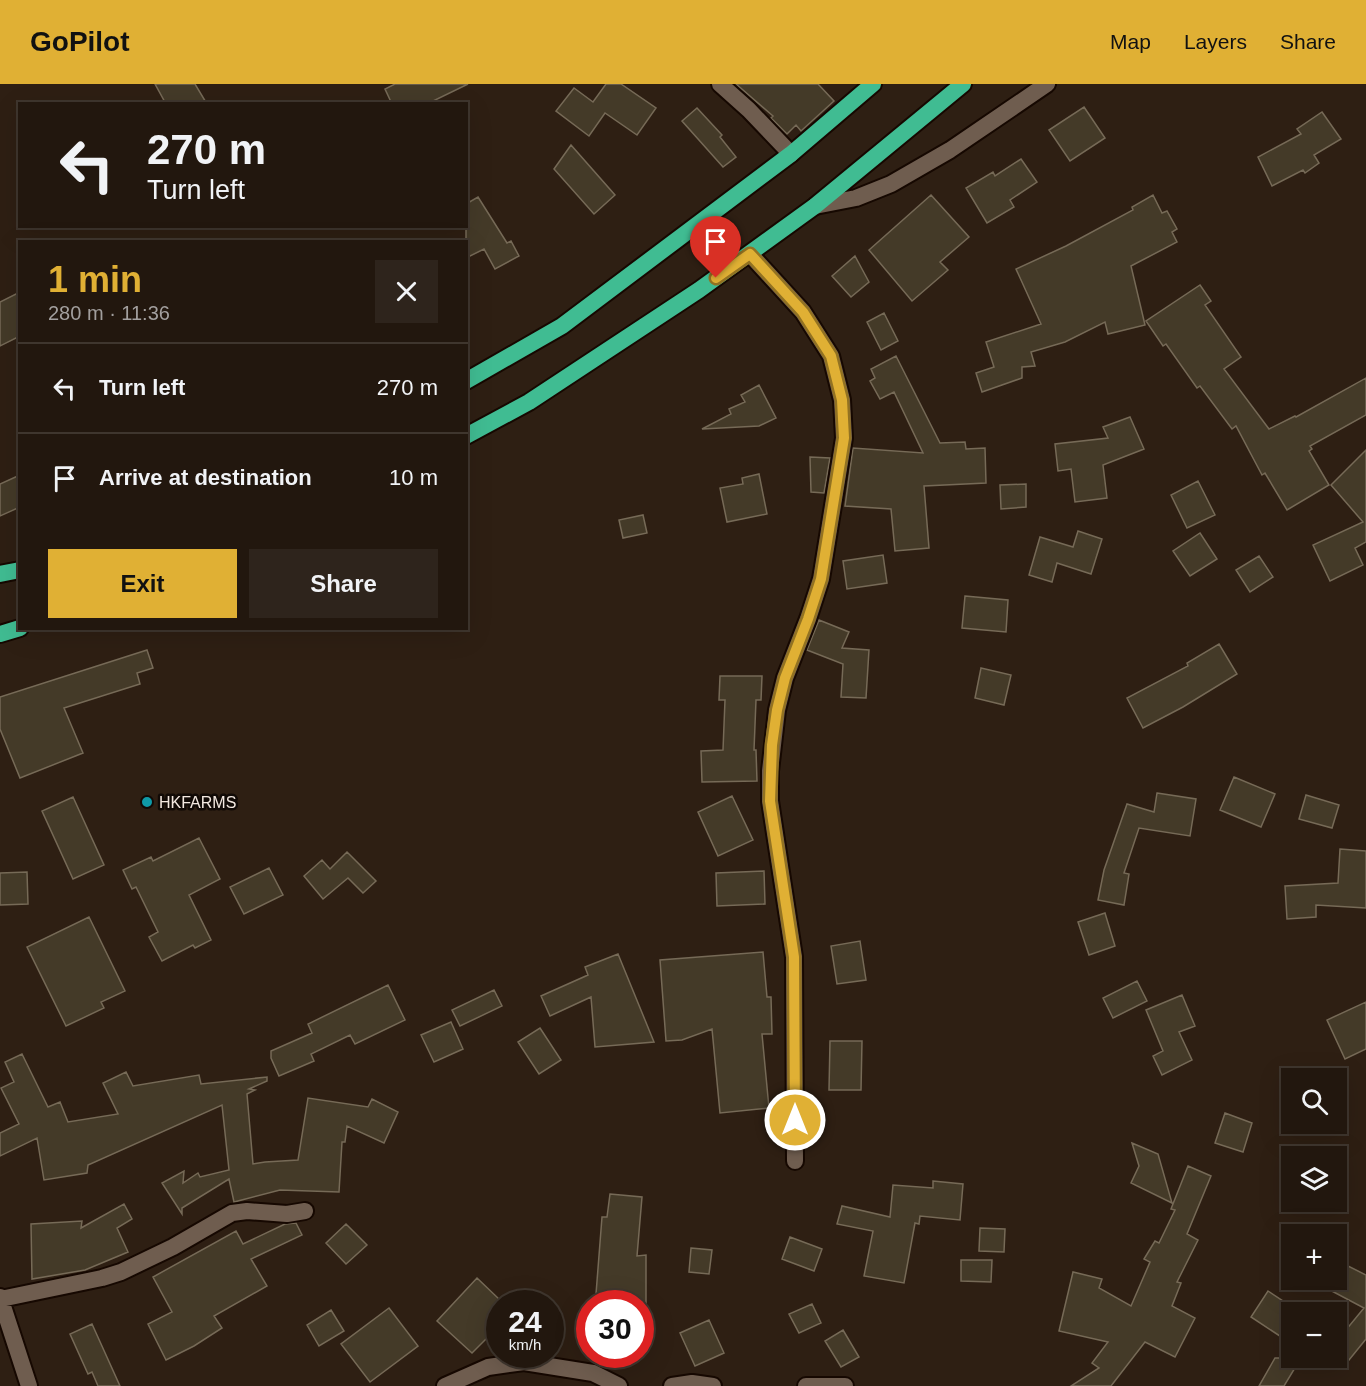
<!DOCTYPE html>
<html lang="en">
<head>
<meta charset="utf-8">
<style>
  :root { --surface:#22170e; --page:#2e241c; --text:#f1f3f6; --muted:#a29f9e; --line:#3f362e; --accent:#e0b034 }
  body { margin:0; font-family:Helvetica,sans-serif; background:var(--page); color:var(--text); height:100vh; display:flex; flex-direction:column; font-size:22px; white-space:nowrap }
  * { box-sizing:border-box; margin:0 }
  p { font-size:20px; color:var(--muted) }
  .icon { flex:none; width:33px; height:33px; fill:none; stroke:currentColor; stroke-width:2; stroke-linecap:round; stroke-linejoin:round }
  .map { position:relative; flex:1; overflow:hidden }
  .side { position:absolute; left:18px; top:156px; width:450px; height:390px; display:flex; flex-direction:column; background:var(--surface); border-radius:0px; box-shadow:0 6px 24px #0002,0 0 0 2px var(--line) }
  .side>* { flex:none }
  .guide { position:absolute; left:18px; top:18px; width:450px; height:126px; border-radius:0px; box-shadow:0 6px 24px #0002,0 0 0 2px var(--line); background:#22170e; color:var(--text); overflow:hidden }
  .tools { position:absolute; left:1281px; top:984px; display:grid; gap:12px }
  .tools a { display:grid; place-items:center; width:66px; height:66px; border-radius:0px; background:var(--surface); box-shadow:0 6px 24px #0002,0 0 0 2px var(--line); font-size:30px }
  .speed { position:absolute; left:486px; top:1206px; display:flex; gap:12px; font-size:30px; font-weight:700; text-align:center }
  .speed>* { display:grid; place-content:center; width:78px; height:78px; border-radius:50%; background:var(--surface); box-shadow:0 6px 24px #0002,0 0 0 2px var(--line); line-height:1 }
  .speed small { font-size:15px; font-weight:400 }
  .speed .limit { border:9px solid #d22; background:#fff; color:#111 }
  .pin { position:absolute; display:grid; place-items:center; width:51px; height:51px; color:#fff; margin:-62px -26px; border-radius:50% 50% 50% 0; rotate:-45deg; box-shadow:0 0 6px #0007 }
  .pin .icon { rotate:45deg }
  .me { position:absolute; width:66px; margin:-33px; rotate:0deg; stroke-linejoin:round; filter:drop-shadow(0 0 4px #0008) }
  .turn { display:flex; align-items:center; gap:21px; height:126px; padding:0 30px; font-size:27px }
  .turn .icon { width:78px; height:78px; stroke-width:2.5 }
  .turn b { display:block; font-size:42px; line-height:51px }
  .round { display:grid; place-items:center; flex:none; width:63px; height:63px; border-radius:0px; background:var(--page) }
  .summary { display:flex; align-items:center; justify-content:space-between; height:102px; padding:0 30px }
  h1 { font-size:36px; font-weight:600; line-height:45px; color:var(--accent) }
  .primary-button { display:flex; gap:12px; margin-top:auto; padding:12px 30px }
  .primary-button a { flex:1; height:69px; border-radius:0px; background:var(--accent); color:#111; font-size:24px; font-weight:600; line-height:69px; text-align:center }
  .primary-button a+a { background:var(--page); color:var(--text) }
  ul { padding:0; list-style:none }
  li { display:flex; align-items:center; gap:18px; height:90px; padding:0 30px; border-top:2px solid var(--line) }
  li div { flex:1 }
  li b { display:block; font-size:22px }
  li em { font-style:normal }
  header { display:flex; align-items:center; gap:36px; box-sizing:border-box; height:84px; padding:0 30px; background:var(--accent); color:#111 }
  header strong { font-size:28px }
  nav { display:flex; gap:33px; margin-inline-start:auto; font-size:21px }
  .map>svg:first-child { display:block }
  .building { fill:#443a28; stroke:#766a57; stroke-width:1.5 }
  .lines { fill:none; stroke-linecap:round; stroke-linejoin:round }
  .minor-casing { stroke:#160801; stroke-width:20 }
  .trunk-casing { stroke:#160801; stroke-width:20 }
  .minor { stroke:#6f5d4f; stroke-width:16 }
  .trunk { stroke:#40bc92; stroke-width:16 }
  .route-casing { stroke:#927222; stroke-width:15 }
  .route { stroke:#e0b034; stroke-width:10 }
  .culture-dot { fill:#0f9aa8; stroke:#110a06; stroke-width:2 }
  .labels { text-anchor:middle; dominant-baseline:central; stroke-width:5; stroke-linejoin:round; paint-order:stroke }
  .poi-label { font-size:16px; fill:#f3e8e0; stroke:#110a06; text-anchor:start }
</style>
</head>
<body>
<header>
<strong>GoPilot</strong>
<nav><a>Map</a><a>Layers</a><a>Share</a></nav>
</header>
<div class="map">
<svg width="1366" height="1302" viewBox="0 0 1366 1302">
  <rect width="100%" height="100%" fill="#2e1f13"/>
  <path class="building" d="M155 0H195L207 20H166Z
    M395 0H468L427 20H392L385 5Z
    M606 0H621L656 24 637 51 605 29 589 52 556 27 574 4 593 18Z
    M736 0H818L834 17 801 47 796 41 787 50 771 34 773 32Z
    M1084 23 1105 54 1070 77 1049 46Z
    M697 24 722 51 720 53 736 73 723 83 682 37Z
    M1322 28 1341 55 1314 71 1319 79 1305 89 1303 86 1272 102 1258 73 1301 50 1297 45Z
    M571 61 615 111 594 130 554 85Z
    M1021 75 1037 98 1010 116 1014 123 987 139 966 104 993 88 995 92Z
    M931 111 969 153 940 178 948 186 912 217 869 166Z
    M1153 111 1162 129 1167 127 1177 145 1172 148 1177 158 1131 182 1145 241 1108 250 1105 238 1065 258 1031 268 1035 282 1022 283V294L982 308 976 289 994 283 986 258 1041 240 1016 185 1066 162 1133 126 1132 123Z
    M478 113 507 159 511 157 519 172 495 185 484 165 466 174V120Z
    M855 172 869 198 851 213 832 192Z
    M1200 201 1211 217 1205 221 1241 273 1224 285 1269 345 1295 332 1296 333 1366 294V331L1310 362 1312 365 1309 367 1329 401 1287 426 1265 389 1262 391 1236 342 1232 345 1200 302 1197 304 1166 260 1163 262 1146 237Z
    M20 208V252L0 262V218Z
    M884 229 898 257 881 266 867 238Z
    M896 272 940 359 965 358 966 365 985 364 986 399 924 402 929 464 895 467 891 425 845 422 853 364 923 369 894 308 880 315 870 297 875 294 871 285Z
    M759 301 776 334 759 342 702 345 731 330 729 325 745 318 741 311Z
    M1130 333 1144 365 1103 381 1107 414 1075 418 1071 385 1058 387 1055 360 1108 354 1103 343Z
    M1366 366V458L1355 464 1363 481 1330 497 1313 461 1363 438 1331 401Z
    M810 373 830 374 824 409 811 408Z
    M759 390 767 430 727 438 720 404 743 400 742 394Z
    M20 391V423L0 432V400Z
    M1198 397 1215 431 1187 444 1171 411Z
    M1026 400V423L1001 425 1000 401Z
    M643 431 647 449 623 454 619 436Z
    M1078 447 1102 455 1091 490 1057 479 1052 498 1029 491 1040 453 1073 463Z
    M1200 449 1217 475 1190 492 1173 467Z
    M883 471 887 499 847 505 843 477Z
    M1259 472 1273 493 1250 508 1236 486Z
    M965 512 1008 516 1006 548 962 544Z
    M819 536 849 548 842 564 869 566 866 614 841 613 843 580 807 566Z
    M1219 560 1237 590 1183 623 1143 644 1127 614 1188 582 1187 579Z
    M147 566 153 584 137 589 140 600 64 624 83 669 20 694 0 645V613Z
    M981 584 1011 591 1004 621 975 614Z
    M720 592H762L761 616H756L754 666H756L757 697 702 698 701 667 723 666 725 616H719Z
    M1234 693 1275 710 1261 743 1220 726Z
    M1157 709 1196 715 1190 752 1139 744 1124 789 1129 790 1124 821 1098 816 1104 786 1127 720 1154 728Z
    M1306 711 1339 721 1332 744 1299 735Z
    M732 712 753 756 718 772 698 728Z
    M73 713 104 781 73 795 42 727Z
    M199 754 220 795 189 811 211 856 195 864 193 861 162 877 149 853 158 848 136 803 132 805 123 786 151 773 153 777Z
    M1340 765 1366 767V824L1316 821V833L1287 835 1285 802 1338 799Z
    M347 768 376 797 363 809 348 794 323 815 304 792 322 776 330 785Z
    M269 784 283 811 244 830 230 803Z
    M764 787 765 820 717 822 716 789Z
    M27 788 28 820 0 821V789Z
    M1105 829 1115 862 1089 871 1078 838Z
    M89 833 125 907 101 918 104 924 66 942 27 863Z
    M860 857 866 896 837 900 831 862Z
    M763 868 767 913H771L772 950H762L769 1024 720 1029 712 945 682 956 666 957 660 876Z
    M618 870 654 958 595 963 591 913 550 932 541 912 588 891 585 883Z
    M1137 897 1147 917 1113 934 1103 914Z
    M388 901 405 936 355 960 350 951 311 970 314 977 279 992 271 974V967L312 949 308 940Z
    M494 906 502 922 460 942 452 926Z
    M1182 911 1195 942 1179 948 1192 976 1162 991 1153 972 1163 967 1146 926Z
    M1366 918V965L1345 975 1327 936Z
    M451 938 463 965 434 978 421 951Z
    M540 944 561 976 539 990 518 958Z
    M830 957H862L861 1006H829Z
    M22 970 48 1023 60 1018 68 1038 118 1030 103 999 126 988 133 1002 199 991 201 1000 267 993V997L249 1005 255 1006 247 1010 253 1080 265 1078 298 1076 308 1014 368 1023 372 1015 398 1028 384 1059 347 1042 345 1058H342L339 1108 280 1106 234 1118 229 1095 182 1124V1130L162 1099 184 1087 183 1099 198 1089 200 1093 229 1086 222 1021 88 1081 87 1089 44 1096 37 1054 0 1072V1049L19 1040 1 1004 14 998 5 978Z
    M1225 1029 1252 1039 1243 1068 1215 1059Z
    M1132 1059 1158 1070 1172 1119 1131 1099 1139 1082Z
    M1188 1082 1211 1092 1187 1150 1198 1156 1177 1198 1181 1199 1172 1222 1195 1234 1175 1273 1145 1258 1111 1302H1071L1099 1284 1092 1279 1108 1258 1059 1247 1073 1188 1102 1195 1099 1204 1131 1222 1150 1178 1144 1175 1155 1157 1159 1159 1175 1126 1171 1125Z
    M933 1097 963 1100 960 1136 920 1132 919 1140 915 1139 904 1199 864 1192 873 1147 837 1140 842 1122 890 1133 893 1101 933 1104Z
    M610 1110 642 1113 637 1172 646 1171V1220H618V1212L596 1210 602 1133H607Z
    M124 1120 132 1135 117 1144 128 1168 85 1186 32 1195 31 1140 82 1137 81 1144Z
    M296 1139 302 1151 251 1175 267 1202 214 1232 222 1244 194 1262 166 1276 148 1240 172 1228 153 1193 236 1147 243 1160 285 1140Z
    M346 1140 367 1161 346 1180 326 1159Z
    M980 1144 1005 1145 1004 1168 979 1167Z
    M790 1153 822 1165 814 1187 782 1175Z
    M691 1164 712 1166 709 1190 689 1188Z
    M961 1176H992L991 1198 961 1197Z
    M1336 1176 1366 1191V1255L1349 1276 1336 1267V1258L1364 1224 1311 1196H1336Z
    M477 1194 500 1216V1241L472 1269 437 1237Z
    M1268 1207 1292 1223V1260L1251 1233Z
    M812 1220 821 1239 799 1249 789 1230Z
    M389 1224 418 1262 370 1298 341 1260Z
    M331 1226 344 1247 319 1262 307 1241Z
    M709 1236 724 1269 695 1282 680 1249Z
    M92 1240 120 1302H98L92 1288 88 1290 70 1250Z
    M843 1246 859 1273 841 1283 825 1257Z
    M1275 1274H1301L1284 1302H1259Z"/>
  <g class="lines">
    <g class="minor-casing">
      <path id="minor" d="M720 0 749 26 791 70
        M815 122 856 114 891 100 950 66 1047 0
        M750 170 803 228 831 272 842 316 844 354 821 495 808 535 785 594 777 626 770 687V717L794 873 795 1077
        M0 1213 29 1302
        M1 1215 102 1194 121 1188 173 1163 232 1129 247 1127 287 1130 305 1127
        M445 1302 488 1283 524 1278 593 1289 619 1302
        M672 1302 692 1299 713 1302
        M806 1302H845"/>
    </g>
    <g class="trunk-casing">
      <path id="trunk" d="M466 297 562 242 791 70 873 0
        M466 352 529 318 699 206 815 122 963 0
        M0 490 20 486
        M0 550 20 544"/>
    </g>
    <use href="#minor" class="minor"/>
    <use href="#trunk" class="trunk"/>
  </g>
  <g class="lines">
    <g class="route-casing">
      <path id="route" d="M716 194 750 170 803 228 831 272 842 316 844 354 821 495 808 535 785 594 777 626 772 661 770 717 794 873 795 1036"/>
    </g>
    <use href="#route" class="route"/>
  </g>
  <circle class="culture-dot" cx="147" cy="718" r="6"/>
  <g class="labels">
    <g class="poi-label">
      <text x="159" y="718">HKFARMS</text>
    </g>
  </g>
</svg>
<div class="tools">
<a><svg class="icon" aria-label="search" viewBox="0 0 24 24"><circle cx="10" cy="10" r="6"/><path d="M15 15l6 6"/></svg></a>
<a><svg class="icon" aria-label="layers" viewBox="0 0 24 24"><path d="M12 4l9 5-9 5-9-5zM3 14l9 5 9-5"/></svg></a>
<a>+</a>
<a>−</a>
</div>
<div class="speed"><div>24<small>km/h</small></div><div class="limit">30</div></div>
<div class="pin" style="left:716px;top:194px;background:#d93025"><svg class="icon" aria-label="arrive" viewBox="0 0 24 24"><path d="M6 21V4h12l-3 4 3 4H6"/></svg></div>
<svg class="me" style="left:795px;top:1036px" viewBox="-20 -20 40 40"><circle r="17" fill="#e0b034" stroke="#fff" stroke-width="3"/><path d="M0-11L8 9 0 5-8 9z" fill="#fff"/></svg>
<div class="guide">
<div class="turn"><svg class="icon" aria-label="left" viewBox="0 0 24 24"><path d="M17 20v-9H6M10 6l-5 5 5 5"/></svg><div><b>270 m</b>Turn left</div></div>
</div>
<section class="side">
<div class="summary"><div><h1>1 min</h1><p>280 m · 11:36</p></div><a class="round"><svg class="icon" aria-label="close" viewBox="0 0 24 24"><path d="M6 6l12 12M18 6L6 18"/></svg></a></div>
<ul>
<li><svg class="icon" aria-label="left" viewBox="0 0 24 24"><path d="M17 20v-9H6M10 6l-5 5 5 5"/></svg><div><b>Turn left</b></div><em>270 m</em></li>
<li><svg class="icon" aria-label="arrive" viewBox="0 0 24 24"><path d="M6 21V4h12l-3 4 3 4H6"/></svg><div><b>Arrive at destination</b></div><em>10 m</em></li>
</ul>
<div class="primary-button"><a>Exit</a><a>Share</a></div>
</section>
</div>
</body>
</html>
